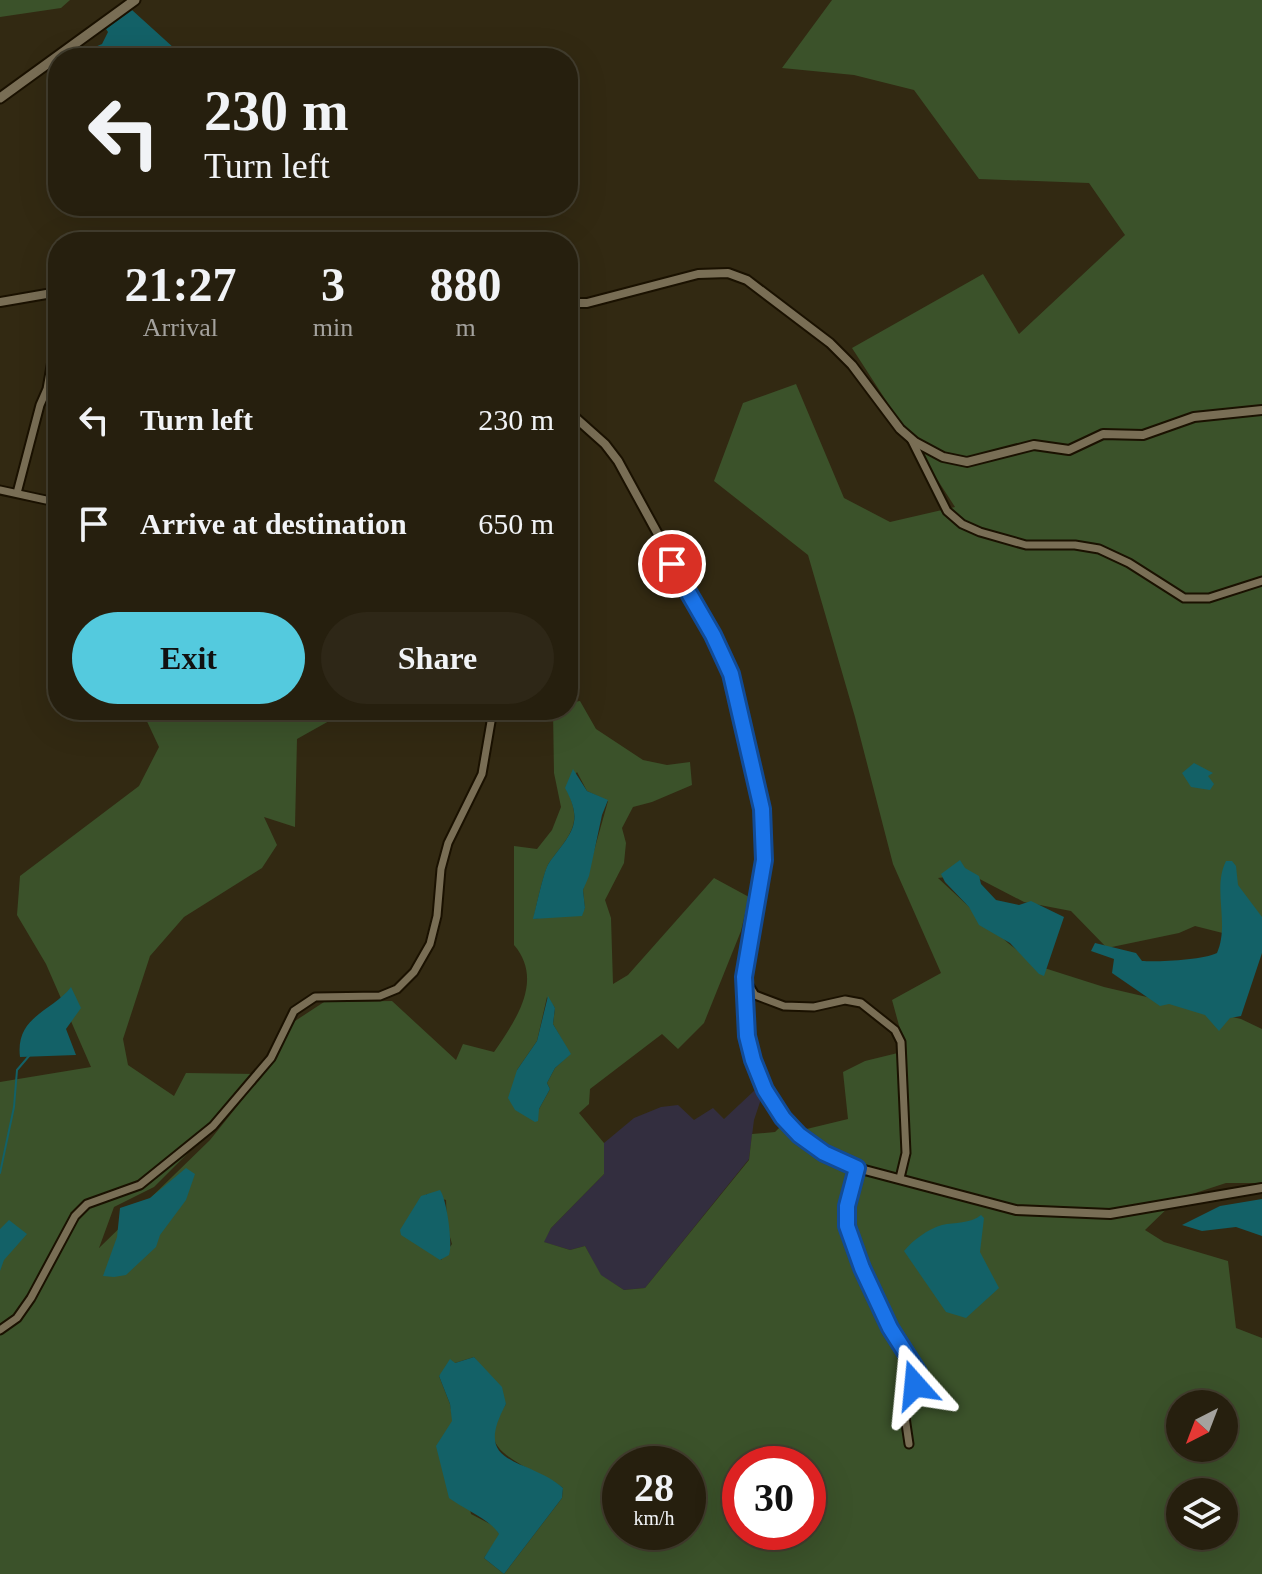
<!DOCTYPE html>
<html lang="en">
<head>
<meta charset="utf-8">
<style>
  :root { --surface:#261f0e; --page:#2e2717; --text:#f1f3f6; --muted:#a4a29e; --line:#423d2e; --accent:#54cade }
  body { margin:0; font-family:Georgia,serif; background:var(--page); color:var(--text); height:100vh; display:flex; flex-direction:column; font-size:30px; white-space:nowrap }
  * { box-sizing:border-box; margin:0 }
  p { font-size:26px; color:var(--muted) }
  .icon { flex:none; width:44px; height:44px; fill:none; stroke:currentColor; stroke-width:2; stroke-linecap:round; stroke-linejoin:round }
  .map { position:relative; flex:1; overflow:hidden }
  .details { position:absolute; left:48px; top:232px; width:530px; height:488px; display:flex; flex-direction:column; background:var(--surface); border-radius:32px; box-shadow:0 8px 32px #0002,0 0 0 2px var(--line) }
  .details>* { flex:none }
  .banner { position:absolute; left:48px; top:48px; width:530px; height:168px; border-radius:32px; box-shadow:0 8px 32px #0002,0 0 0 2px var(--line); background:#261f0e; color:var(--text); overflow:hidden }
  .needle { width:52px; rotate:222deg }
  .tools { position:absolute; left:1166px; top:1390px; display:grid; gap:16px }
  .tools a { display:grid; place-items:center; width:72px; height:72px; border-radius:50%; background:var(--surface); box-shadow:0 8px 32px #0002,0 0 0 2px var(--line); font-size:40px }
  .speed { position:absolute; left:602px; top:1446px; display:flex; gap:16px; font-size:40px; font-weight:700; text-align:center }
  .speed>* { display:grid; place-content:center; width:104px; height:104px; border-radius:50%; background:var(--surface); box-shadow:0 8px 32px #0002,0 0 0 2px var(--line); line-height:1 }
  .speed small { font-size:20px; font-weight:400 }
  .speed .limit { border:12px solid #d22; background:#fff; color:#111 }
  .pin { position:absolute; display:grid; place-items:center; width:68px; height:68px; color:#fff; margin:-34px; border:4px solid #fff; border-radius:50%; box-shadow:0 2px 8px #0007 }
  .me { position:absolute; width:88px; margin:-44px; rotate:342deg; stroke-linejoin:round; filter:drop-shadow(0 0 6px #0008) }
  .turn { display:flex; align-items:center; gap:28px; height:168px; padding:0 24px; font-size:36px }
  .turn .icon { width:104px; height:104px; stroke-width:2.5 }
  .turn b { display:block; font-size:56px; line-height:68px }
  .eta { display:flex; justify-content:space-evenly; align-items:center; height:136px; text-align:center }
  .eta b { font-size:48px; font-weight:600; line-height:56px }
  .primary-button { display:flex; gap:16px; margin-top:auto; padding:16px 24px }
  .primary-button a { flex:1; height:92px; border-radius:48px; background:var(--accent); color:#111; font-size:32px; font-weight:600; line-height:92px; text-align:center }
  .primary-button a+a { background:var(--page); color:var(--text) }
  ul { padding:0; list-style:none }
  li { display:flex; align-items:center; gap:24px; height:104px; padding:0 24px }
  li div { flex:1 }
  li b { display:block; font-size:30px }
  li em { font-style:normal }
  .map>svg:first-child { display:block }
  .industrial { fill:#332e3f }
  .green { fill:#3b522a; fill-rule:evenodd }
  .water { fill:#136167 }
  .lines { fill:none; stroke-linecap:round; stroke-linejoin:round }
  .stream { stroke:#136167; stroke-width:2 }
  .minor-casing { stroke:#1a1100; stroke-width:11 }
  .tertiary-casing { stroke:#1a1100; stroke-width:12 }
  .secondary-casing { stroke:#1a1100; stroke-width:13 }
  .minor { stroke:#796e55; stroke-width:7 }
  .tertiary { stroke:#796e55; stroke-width:8 }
  .secondary { stroke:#796e55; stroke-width:9 }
  .route-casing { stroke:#114b97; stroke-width:20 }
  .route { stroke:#1a73e8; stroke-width:14 }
</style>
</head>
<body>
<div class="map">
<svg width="1262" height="1574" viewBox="0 0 1262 1574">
  <rect width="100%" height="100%" fill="#322912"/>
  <path class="industrial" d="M755 1090 762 1096 754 1120 749 1159 645 1288 624 1290 600 1275 585 1246 570 1250 543 1242 551 1228 604 1174V1143L634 1118 661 1107 678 1105 694 1120 713 1108 724 1119Z"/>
  <path class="green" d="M0 0H70L61 8 0 17Z
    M832 0H1262V943L1195 926 1179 933 1107 948 1071 911 1024 902 970 874 938 878 1008 943 1038 966 1104 987 1241 1019 1262 1029V1183H1226L1177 1199 1145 1230 1164 1242 1228 1261 1236 1328 1262 1338V1574H504L562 1498 563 1488C544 1473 492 1459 493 1432 494 1422 501 1412 506 1404L474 1357 455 1363 439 1376 450 1404 471 1514 494 1526 500 1535 484 1558 504 1574H0V1082L91 1067 46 964 17 915 20 876 139 786 159 747 144 715 128 710H344L338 716 297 739 295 827 264 817 277 845 262 868 184 917 150 956 123 1039 128 1065 174 1096 186 1073 263 1074 295 1021 324 1002 392 1001 456 1060 463 1044 494 1052C516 1020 544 980 514 945V846L537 849 552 830 561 807 554 773 553 710H568V703L580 701 596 729 643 760 667 765 690 762 692 785 652 802 633 807 622 828 626 843 624 863 605 900 611 918 613 984 628 975 714 878 749 897 741 931 704 1023 678 1049 662 1034 590 1089 589 1104 579 1113 604 1143V1174L551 1228 544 1242 570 1250 585 1246 601 1275 624 1290 645 1288 749 1160 752 1134 775 1132 781 1126 789 1130 786 1134 848 1119 843 1072 865 1061 906 1051 892 1000 941 973 893 864 855 717 808 555 714 481 743 403 796 384 844 498 890 522 955 507 852 348 983 274 1019 334 1125 235 1089 183 979 179 914 90 854 75 782 68ZM577 772 587 791 608 801 583 890 585 909 534 919C535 909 545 868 549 863 570 834 584 824 566 788ZM547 997 555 1008 553 1024 570 1054 555 1068 547 1083 550 1089 539 1109 517 1070 537 1041ZM247 1094 210 1140 99 1248 114 1207 154 1187ZM426 1194 446 1200 447 1227 452 1244 441 1260 431 1252ZM1180 1404H1224V1448H1180ZM620 1464H688V1532H620ZM740 1464H808V1532H740ZM1180 1492H1224V1536H1180Z"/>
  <path class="water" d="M132 10 185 58 72 57 102 44 108 32 106 29Z
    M1194 763 1213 773 1208 776 1214 784 1210 790 1191 787 1182 773Z
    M573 769 587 791 608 800 602 815 589 876 583 890 585 908 582 916 533 919C536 908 544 869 549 863 570 834 585 824 565 788Z
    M960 860 965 868 979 876 981 884 996 900 1019 905 1031 901 1064 917 1044 976 1039 974 1010 943 979 925 969 907 945 882 941 874Z
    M1226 861H1232L1236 866 1238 885 1262 917V953L1241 1016 1230 1018 1219 1031 1205 1015 1169 1004 1160 1006 1112 973 1114 959 1091 951 1095 943 1136 953 1142 961C1159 962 1203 960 1217 953 1230 924 1212 889 1226 861Z
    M71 987 81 1008 66 1029 76 1055 20 1057C15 1016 53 1011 71 987Z
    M548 996 555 1008 553 1024 571 1054 555 1068 547 1083 550 1089 539 1109 538 1121 535 1122 515 1110 508 1098 517 1070 537 1041Z
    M186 1168 195 1174 186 1200 160 1235 156 1247 126 1275 114 1277 103 1276 117 1237 120 1208 150 1198Z
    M440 1190C447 1200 453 1244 449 1255L440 1260 401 1235 400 1230 421 1196Z
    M1262 1199V1236L1236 1227 1202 1231 1182 1225 1220 1206Z
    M981 1215 984 1218 980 1252 999 1288 966 1318 946 1312 904 1251C913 1240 928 1229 942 1225 955 1222 970 1224 981 1215Z
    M9 1220 27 1234 4 1260 0 1271V1229Z
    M474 1357 502 1387 506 1404C471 1468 526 1456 563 1488L562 1498 504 1574 484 1558 499 1534C491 1520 464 1509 449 1498L436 1446 452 1421 450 1404 439 1376 450 1359 455 1363Z"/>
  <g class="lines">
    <path class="stream" d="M0 1173 14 1107 17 1070 29 1056"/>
    <g class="minor-casing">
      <path id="minor" d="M568 439 578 421
        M911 439 947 511 962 524 980 532 1026 545H1075L1099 549 1129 563 1184 598H1209L1262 581
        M0 490 46 500 58 499
        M17 493 40 405 47 389 58 326
        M745 979 755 995 784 1006 814 1007 845 1000 861 1003 895 1030 901 1042 906 1153 900 1178
        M857 1168 847 1206V1226L862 1268 890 1328 918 1372 905 1417 909 1444
        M0 1330 17 1318 31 1298 75 1216 87 1204 140 1185 213 1126 271 1058 294 1011 315 997 380 996 397 989 414 972 430 944 437 916 441 869 448 843 482 774 493 710"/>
    </g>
    <g class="tertiary-casing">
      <path id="tertiary" d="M0 302 58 292
        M568 303H587L698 274 728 273 747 280 830 343 852 365 900 429 915 442 943 457 967 462 1034 445 1069 450 1103 434 1143 435 1194 417 1262 410
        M568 411 605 444 618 461 713 635 731 674 762 809 764 860 744 977 747 1036 753 1060 765 1090 783 1118 799 1135 824 1153 857 1168 1016 1210 1110 1214 1262 1188"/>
    </g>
    <g class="secondary-casing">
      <path id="secondary" d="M0 98 135 0"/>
    </g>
    <use href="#minor" class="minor"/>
    <use href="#tertiary" class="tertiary"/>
    <use href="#secondary" class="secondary"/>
  </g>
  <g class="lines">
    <g class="route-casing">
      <path id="route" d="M672 564 713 635 731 674 762 809 764 860 744 977 747 1036 753 1060 765 1090 783 1118 799 1135 824 1153 857 1168 847 1206V1226L862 1268 890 1328 918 1372 915 1385"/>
    </g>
    <use href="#route" class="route"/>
  </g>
</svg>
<div class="tools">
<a><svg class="needle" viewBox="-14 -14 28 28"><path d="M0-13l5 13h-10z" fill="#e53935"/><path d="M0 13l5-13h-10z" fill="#a4a29e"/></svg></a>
<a><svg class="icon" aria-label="layers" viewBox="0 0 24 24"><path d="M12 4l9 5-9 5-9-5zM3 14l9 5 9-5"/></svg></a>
</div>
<div class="speed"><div>28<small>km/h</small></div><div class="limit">30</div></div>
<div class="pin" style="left:672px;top:564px;background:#d93025"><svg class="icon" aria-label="arrive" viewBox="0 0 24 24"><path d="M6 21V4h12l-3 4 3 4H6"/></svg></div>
<svg class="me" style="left:915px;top:1385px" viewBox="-20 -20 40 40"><path d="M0-17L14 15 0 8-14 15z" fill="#1a73e8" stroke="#fff" stroke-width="4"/></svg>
<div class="banner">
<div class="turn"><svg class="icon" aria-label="left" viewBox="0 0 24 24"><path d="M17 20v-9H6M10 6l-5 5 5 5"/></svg><div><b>230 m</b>Turn left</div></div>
</div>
<section class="details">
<div class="eta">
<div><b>21:27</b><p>Arrival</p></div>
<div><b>3</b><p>min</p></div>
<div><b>880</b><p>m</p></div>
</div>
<ul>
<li><svg class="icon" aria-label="left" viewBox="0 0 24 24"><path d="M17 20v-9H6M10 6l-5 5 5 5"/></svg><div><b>Turn left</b></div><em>230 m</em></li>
<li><svg class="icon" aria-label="arrive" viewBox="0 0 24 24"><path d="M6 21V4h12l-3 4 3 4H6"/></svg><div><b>Arrive at destination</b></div><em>650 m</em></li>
</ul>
<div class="primary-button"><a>Exit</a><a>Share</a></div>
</section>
</div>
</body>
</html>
